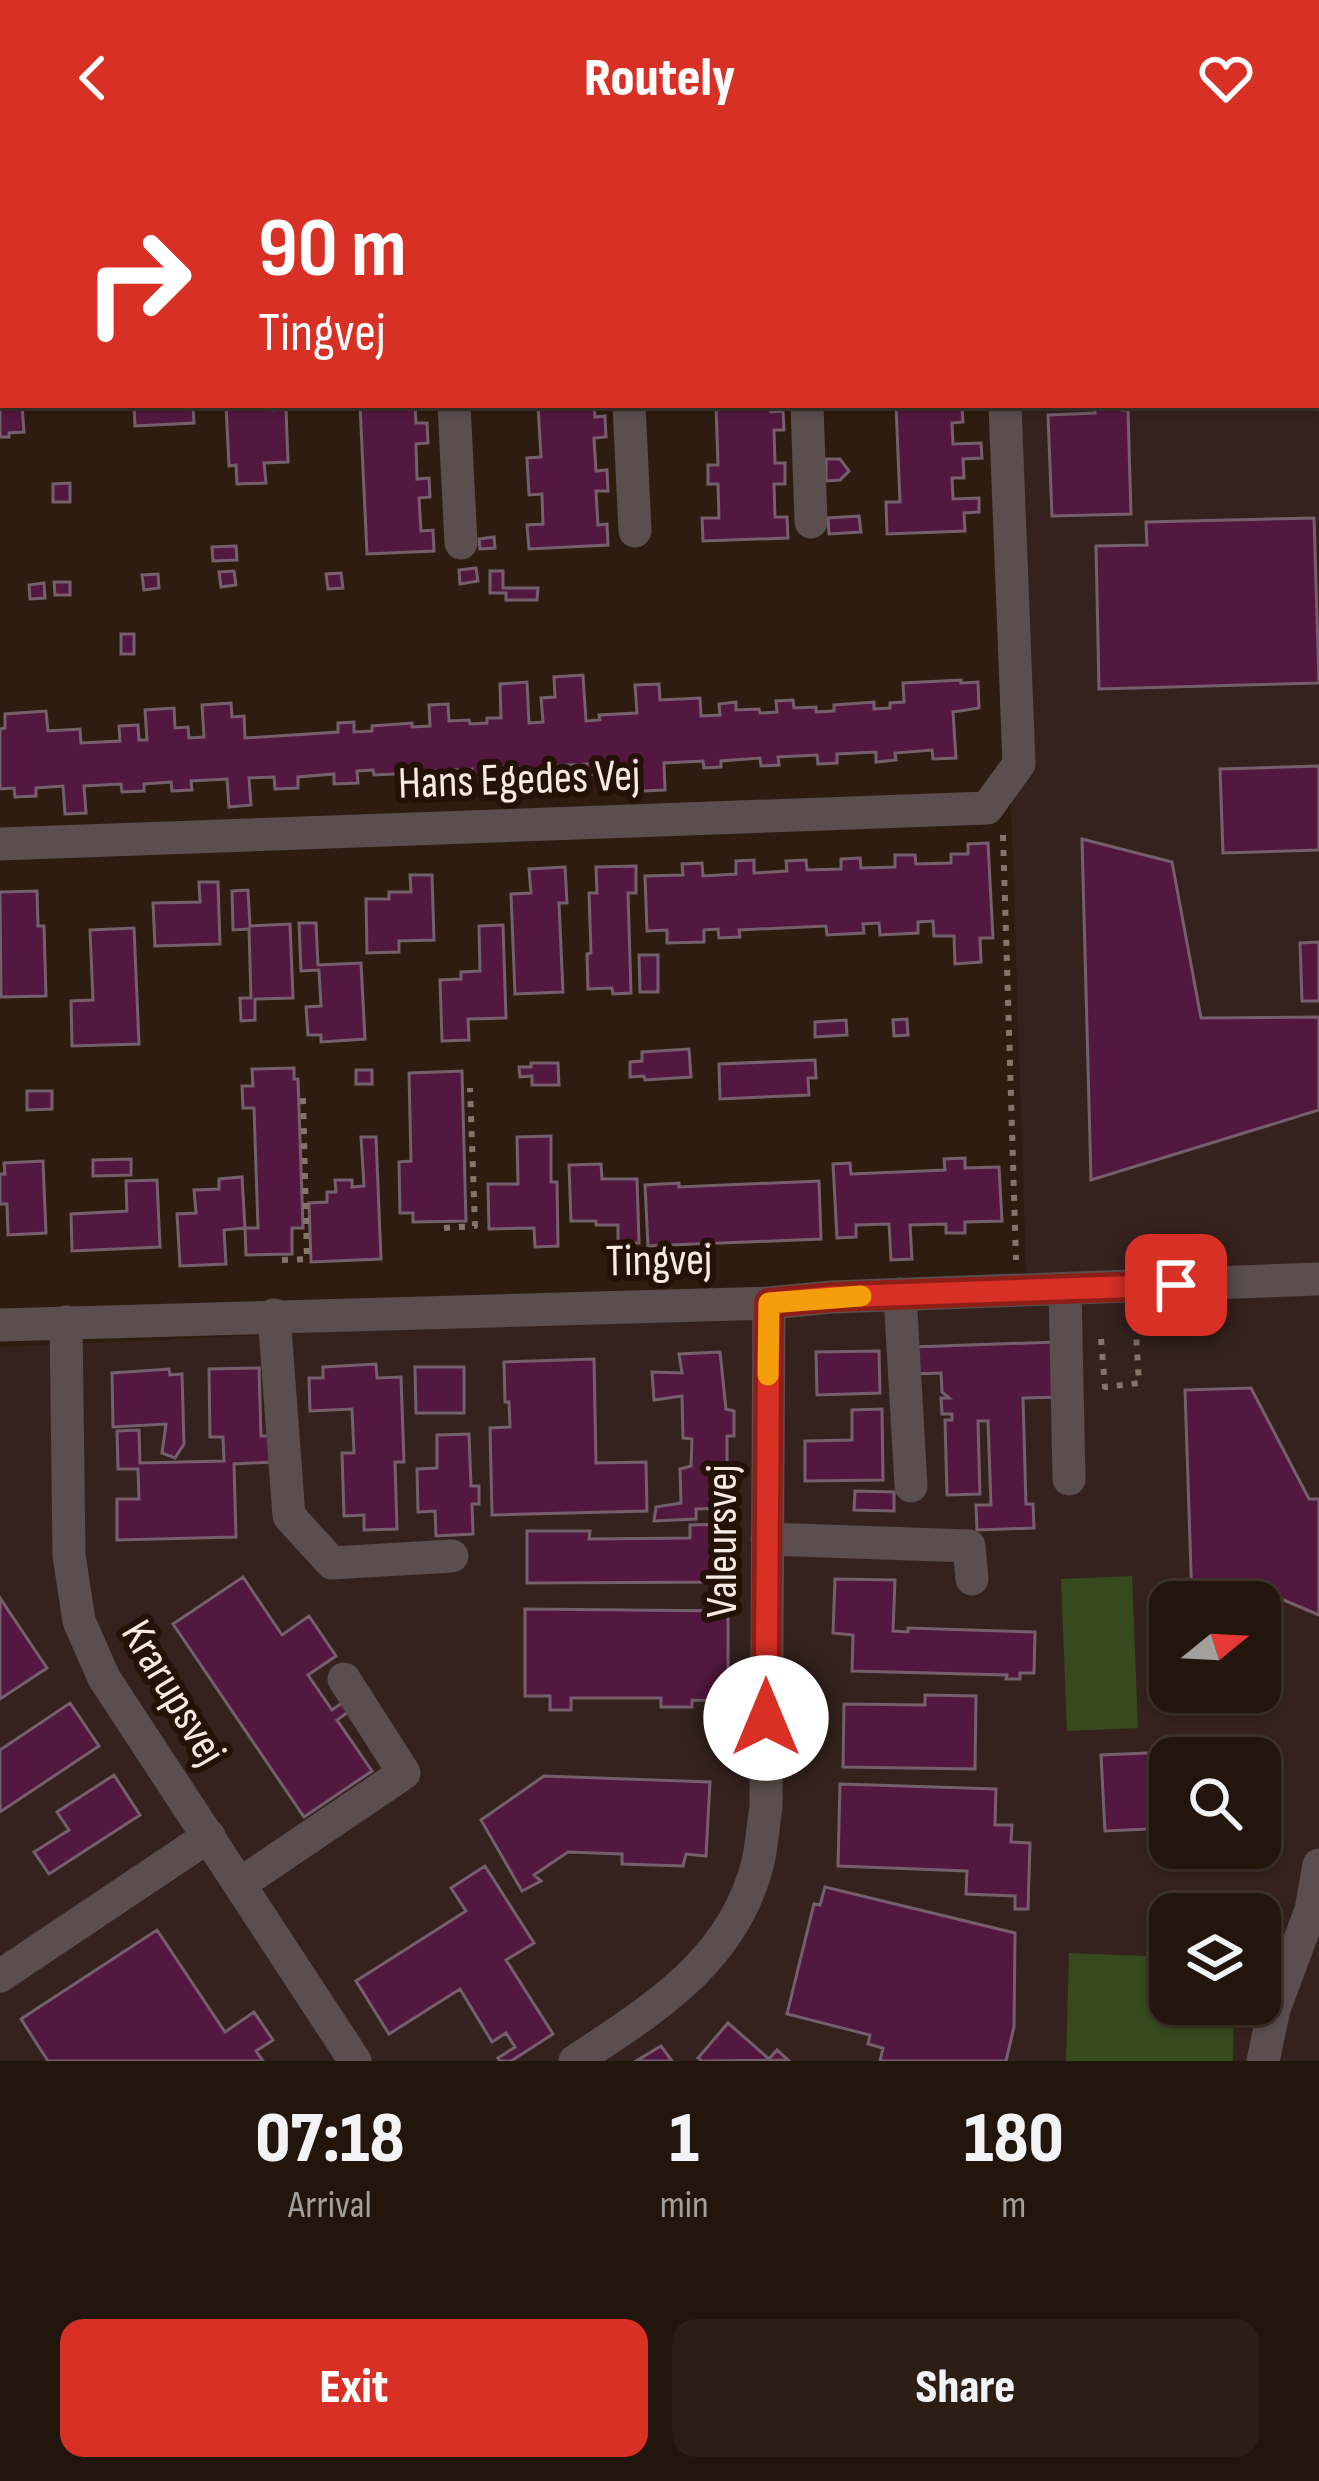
<!DOCTYPE html>
<html lang="en">
<head>
<meta charset="utf-8">
<style>
  :root { --surface:#22150c; --page:#2a1e15; --text:#f1f3f6; --muted:#a29f9d; --line:#3f342d; --accent:#d93025 }
  body { margin:0; font-family:"Sofia Sans Condensed",sans-serif; background:var(--page); color:var(--text); height:100vh; display:flex; flex-direction:column; font-size:45px; white-space:nowrap }
  * { box-sizing:border-box; margin:0 }
  p { font-size:39px; color:var(--muted) }
  .icon { flex:none; width:66px; height:66px; fill:none; stroke:currentColor; stroke-width:2; stroke-linecap:round; stroke-linejoin:round }
  .map { position:relative; height:1905px; overflow:hidden }
  .drawer { display:flex; flex-direction:column; background:var(--surface); flex:1 }
  .drawer>* { flex:none }
  .banner { position:absolute; left:0px; top:0px; width:1320px; height:252px; box-shadow:0 3px 9px #0004,0 0 0 3px var(--line); background:#d93025; color:#fff; overflow:hidden }
  .needle { width:78px; rotate:72deg }
  .fabs { position:absolute; left:1149px; top:1425px; display:grid; gap:24px }
  .fabs a { display:grid; place-items:center; width:132px; height:132px; border-radius:24px; background:var(--surface); box-shadow:0 3px 9px #0004,0 0 0 3px var(--line); font-size:60px }
  .pin { position:absolute; display:grid; place-items:center; width:102px; height:102px; color:#fff; margin:-51px; border-radius:24px; box-shadow:0 6px 18px #0006 }
  .me { position:absolute; width:132px; margin:-66px; rotate:0deg; stroke-linejoin:round; filter:drop-shadow(0 0 9px #0008) }
  .turn { display:flex; align-items:center; gap:42px; height:252px; padding:0 60px; font-size:54px }
  .turn .icon { width:156px; height:156px; stroke-width:2.5 }
  .turn b { display:block; font-size:84px; line-height:102px }
  .eta { display:flex; justify-content:space-evenly; align-items:center; height:204px; text-align:center }
  .eta b { font-size:72px; font-weight:800; line-height:84px }
  .action { display:flex; gap:24px; margin-top:auto; padding:24px 60px }
  .action a { flex:1; height:138px; border-radius:24px; background:var(--accent); color:#fff; font-size:48px; font-weight:800; line-height:138px; text-align:center }
  .action a+a { background:var(--page); color:var(--text) }
  header { display:flex; justify-content:space-between; align-items:center; height:156px; padding:0 60px; background:var(--accent); color:#fff; font-size:54px; font-weight:800 }
  .map>svg:first-child { display:block }
  .industrial { fill:#35221e; fill-rule:evenodd }
  .green { fill:#364a1e }
  .building { fill:#531840; stroke:#765f6c; stroke-width:3 }
  .lines { fill:none; stroke-linecap:round; stroke-linejoin:round }
  .path { stroke:#84746a; stroke-width:6; stroke-dasharray:6 9; stroke-linecap:butt }
  .minor { stroke:#5a4e4e; stroke-width:33 }
  .route-casing { stroke:#8d1f18; stroke-width:30 }
  .route { stroke:#d93025; stroke-width:21 }
  .slow { stroke:#f59e0b; stroke-width:21 }
  .labels { text-anchor:middle; dominant-baseline:central; stroke-width:12; stroke-linejoin:round; paint-order:stroke }
  .street-label { font-size:45px; fill:#f8ebe3; stroke:#241207 }
</style>
</head>
<body>
<header><svg class="icon" aria-label="back" viewBox="0 0 24 24"><path d="M15 5l-7 7 7 7"/></svg>Routely<svg class="icon" aria-label="heart" viewBox="0 0 24 24"><path d="M12 20l-8-8c-3-5 5-10 8-4 3-6 11-1 8 4z"/></svg></header>
<div class="map">
<svg width="1319" height="1905" viewBox="0 0 1319 1905">
  <rect width="100%" height="100%" fill="#2e1c10"/>
  <path class="industrial" d="M990 0H1319V1905H0V1191L1027 1144 998 249H1317V3H990ZM1170 1446H1260V1536H1170ZM1170 1602H1260V1692H1170ZM1170 1758H1260V1848H1170Z"/>
  <path class="green" d="M1132 1420 1138 1572 1067 1575 1061 1423Z
    M1069 1797 1170 1801V1848H1234L1233 1905H1066Z"/>
  <path class="building" d="M375 0H443L444 3H375Z
    M467 0H530V3H467Z
    M809 0H876V3H809Z
    M895 0H961V3H895Z
    M1020 0H1282V3H1020Z
    M0 19H3V102H0Z
    M0 223H3V249H22L24 276 9 277V281H0Z
    M134 249H193L194 267 135 270Z
    M226 249H273V254L286 253 288 306 264 307 266 327 237 328 236 309 229 310Z
    M360 249H415L416 267H427L428 287 416 288 417 323 429 322 430 341 419 342 421 375 433 374 434 395 367 398Z
    M538 249H594L595 261 605 260 606 281 594 282 596 315 607 314 608 335H596L598 369 607 368 608 389 529 393 527 369 543 368 542 338 529 339 527 302 541 301Z
    M716 249H770L771 256 783 255 784 274H774L775 307H785V328H774L775 361H787L788 382 703 385 702 362H719L718 328H708V309H718Z
    M896 249H975L962 250 963 266 952 267 953 288 981 287 982 302 963 303 964 322H952L953 343 979 342V356L964 357 965 375 887 378 886 346H900Z
    M1094 249H1121L1122 254H1128L1131 358 1052 360 1048 259 1095 257Z
    M826 303H840L849 315 840 324 826 325Z
    M70 327V346H53V328Z
    M859 360 861 376 829 378 828 362Z
    M1314 362 1319 527 1099 533 1096 390 1147 389 1146 366Z
    M494 381 495 392 480 393 479 383Z
    M236 390 237 404 213 405 212 391Z
    M476 412 478 425 460 428 459 414Z
    M234 415 236 429 221 431 219 416Z
    M490 415H503V432H538L537 444H506V437H490Z
    M341 417 343 432 328 433 326 418Z
    M158 418 159 432 144 434 142 419Z
    M54 426H70V439H55Z
    M44 427 45 442 30 443 29 429Z
    M121 478H134V498H121Z
    M583 519 586 565 600 564 599 559 637 557 635 529 659 528 660 544 700 542 701 560 720 559 719 548 736 546V554L759 553 760 557 777 556 776 545 793 544 794 552 816 551V556L834 555V549L874 546V553L890 552V547L904 546 903 527 961 524V527L978 526 979 552 953 556 956 602 933 603 932 594 895 597 896 604 876 606V596L837 598V607L818 608 817 599 778 601 779 609 761 610 760 602 721 605V611L704 612 703 605 664 607 665 634 643 635 641 607 605 609 606 618 588 619 587 608 549 610V618L529 619 528 611 490 613V622L472 623V613L433 615V625L416 626 415 617 374 619 373 614 357 615 358 627 334 628V618L298 621V632L275 633 274 621 249 622 251 649 229 651 227 623 191 625 192 634 172 635 171 626 144 628V635L122 636 121 628 84 630 86 657 65 658 63 630 36 632V640L15 641 14 632 0 633V573L5 572V558L46 555 48 575 80 573 81 587 120 585 119 570 138 569 139 584H147L145 554 174 552 175 572 188 571 189 582 204 581 202 549 231 547 232 561 244 560 245 582 338 576V567L354 566V576L372 575V570L412 567V571L430 570 429 549 448 548 449 565 469 564 470 568 487 567V562H501L500 528 527 526 529 567 543 566 541 542 555 541 554 521Z
    M1319 610V694L1223 697 1220 613Z
    M1082 683 1172 706 1201 862 1319 861V954L1091 1024Z
    M988 687 993 782H980L981 806 955 808 954 780H934L933 765 918 766V777L880 779 879 767 863 768 864 777 827 779 826 770 739 774 740 781 719 782 718 773 704 774V786L667 787V774L647 775 645 720 683 719 682 708 702 707 703 720 736 718V705L754 704V717L787 715 786 705 806 704 807 714 841 713V703L860 702 861 712 895 711V699H915L916 708 951 707V698H968V688Z
    M636 710V737H628L631 837 613 838 612 832 588 833 587 798 591 797 589 737H597L596 711Z
    M565 711 567 747H559L563 836 515 838 511 738 531 737 529 713Z
    M410 719H432L434 784 399 785V796L367 797 366 743H389V736H411Z
    M199 726H218L220 788 155 790 153 747 200 746Z
    M248 734 250 770 290 768 293 842 255 843V864L241 865 240 842H251L249 773 233 774 232 735Z
    M37 735 38 770H44L46 840 1 841 0 736Z
    M299 767H316L318 809 361 807 365 883 321 886V879H308L306 851 321 850 319 814 301 815Z
    M503 769 506 862 468 863 469 884 442 885 440 824 461 823V816L480 815 479 770Z
    M134 772 139 888 72 890 71 845 93 844 90 774Z
    M1319 786V845H1302L1300 787Z
    M639 799H658V836H640Z
    M907 863 908 879 894 880 893 864Z
    M846 864 847 879 815 881V866Z
    M689 893 691 921 645 924 644 920 630 921V906L642 905V896Z
    M815 904 816 922H808L809 939 720 943 719 908Z
    M531 907H558L559 929H532V920L520 921 519 911H531Z
    M294 912V923H298L303 1072H292V1098L246 1099 245 1072H258L254 952H243L242 930H253L252 913Z
    M356 914H372V928H356Z
    M462 915 466 1065 413 1066V1057H400L399 1006 411 1005 409 917Z
    M27 935H52V953L27 954Z
    M551 980V1026H557L558 1090 535 1091 534 1072 489 1073 488 1028H518L517 981Z
    M361 981H376L381 1103 311 1106 309 1047 327 1046V1036H336L335 1024H352V1031L364 1030Z
    M965 1002V1012L999 1011 1002 1065 965 1066V1077H946V1068L910 1069 912 1103 891 1104 889 1068 856 1069V1081L837 1082 833 1008 850 1007 851 1018 945 1014 944 1003Z
    M131 1003V1019L93 1020V1004Z
    M43 1005 46 1077 8 1079 7 1048H0V1018H5L4 1007Z
    M601 1008 602 1023H637L639 1087H618V1069H596V1065H571L569 1009Z
    M242 1021 245 1072 224 1074 226 1108 180 1110 177 1058 196 1057 194 1034 219 1033V1023Z
    M157 1024 160 1091 72 1095 71 1058 127 1055 126 1025Z
    M819 1025 821 1083 648 1090 645 1029 679 1027V1031Z
    M1057 1186 1059 1241 1023 1242 1026 1348H1033L1034 1372 977 1374 976 1349H991L988 1265H978L980 1338 947 1339 945 1264H952V1258H942L941 1242H949L942 1236 941 1217 914 1218 913 1191Z
    M879 1195 880 1237 817 1239 816 1196Z
    M720 1196 726 1253 734 1255V1280H727V1352L696 1353V1363L654 1365 656 1351 681 1347 680 1313 691 1310 692 1283 683 1282 682 1240 654 1244 652 1216 682 1217 679 1198Z
    M594 1203 596 1307 646 1306 647 1355 492 1359 490 1272 510 1271 509 1246H505L504 1206Z
    M376 1208 377 1222 401 1221 404 1306H395L397 1373 364 1374V1359L344 1360 342 1297H354L352 1253 310 1255 309 1222H323V1211Z
    M415 1211H464V1257H416Z
    M259 1212 261 1280H272L273 1306 234 1308 236 1381 117 1384V1343H139L138 1313H118L117 1275 139 1274 140 1307 224 1305 223 1281H210L209 1213Z
    M169 1213 170 1219 182 1218 184 1288 175 1302 162 1297 166 1268 113 1271 112 1217Z
    M1251 1232 1309 1343H1319V1459L1272 1439 1260 1464V1446H1192L1185 1234Z
    M882 1253 883 1324 805 1325V1285L852 1284V1254Z
    M469 1278 471 1330H479V1348H472L473 1378 436 1380 435 1355 418 1356 417 1313 437 1312V1279Z
    M855 1335 894 1336V1355L854 1354Z
    M725 1368 726 1426 527 1427V1375H590L589 1383 690 1382V1369Z
    M243 1421 282 1479 309 1460 336 1500 308 1519 332 1554 349 1542 355 1551 337 1564 372 1615 304 1661 173 1468Z
    M835 1423 895 1424 893 1475 908 1476V1472L1035 1476 1034 1517H1020V1523H1006L1007 1519 852 1515 853 1479 833 1477Z
    M0 1442 47 1512 0 1543Z
    M525 1453 728 1455V1545L692 1544V1551H661V1542H571V1554H550V1540H525Z
    M925 1539 976 1540 975 1613 843 1611 844 1548 925 1549Z
    M70 1547 99 1590 0 1656V1594Z
    M1218 1594 1219 1602H1170V1672L1105 1675 1101 1599Z
    M114 1619 140 1659 49 1718 34 1696 69 1674 57 1656Z
    M544 1620 710 1626 706 1700 686 1698 683 1710 622 1708V1698L568 1696 534 1719 541 1725 522 1735 481 1664Z
    M840 1628 996 1633 995 1669H1012L1011 1686 1030 1687 1028 1753H1015V1740L966 1738 967 1715 838 1710Z
    M485 1710 534 1787 506 1804 553 1878 511 1905H500L498 1902 515 1891 506 1877 492 1886 460 1833 389 1878 356 1825 466 1755 451 1732Z
    M825 1731 1015 1777 1014 1871 1006 1905H880L883 1892 868 1888 870 1879 787 1858 814 1748 820 1749Z
    M157 1774 225 1876 254 1856 273 1884 256 1895 263 1905H48L21 1863Z
    M728 1867 769 1903 777 1894 788 1904 702 1905 698 1902Z
    M661 1890 672 1905H636Z"/>
  <g class="lines">
    <path class="path" d="M980 0V3
      M1003 679 1016 1104
      M444 1072 475 1070 470 932
      M282 1104 307 1103 303 941
      M1101 1183 1105 1231 1139 1227 1135 1161"/>
    <path class="minor" d="M0 149H3
      M454 249 461 387
      M629 249 635 375
      M807 249 811 366
      M0 688 987 652 1019 608 1005 249
      M1065 1133 1069 1323
      M900 1138 911 1330
      M274 1159 289 1360 332 1407 452 1400
      M66 1166 69 1399 79 1465 104 1522 355 1905
      M0 1169 769 1147 832 1141 1319 1123
      M767 1383 969 1390 972 1423
      M240 1728 404 1617 344 1523
      M1311 1754 1319 1709
      M0 1820 209 1680
      M575 1905C653 1853 734 1805 758 1706 762 1688 763 1669 766 1651L769 1147
      M1263 1905 1274 1853 1311 1754 1319 1746"/>
  </g>
  <g class="lines">
    <g class="route-casing">
      <path id="route" d="M766 1562 769 1147 832 1141 1176 1129"/>
    </g>
    <use href="#route" class="route"/>
    <path class="slow" d="M768 1219 769 1147 861 1140"/>
  </g>
  <g class="labels">
    <g class="street-label">
      <text transform="translate(519 624) rotate(-2)">Hans Egedes Vej</text>
      <text transform="translate(659 1105) rotate(-1)">Tingvej</text>
      <text transform="translate(722 1385) rotate(-90)">Valeursvej</text>
      <text transform="translate(173 1537) rotate(59)">Krarupsvej</text>
    </g>
  </g>
</svg>
<div class="fabs">
<a><svg class="needle" viewBox="-14 -14 28 28"><path d="M0-13l5 13h-10z" fill="#e53935"/><path d="M0 13l5-13h-10z" fill="#a29f9d"/></svg></a>
<a><svg class="icon" aria-label="search" viewBox="0 0 24 24"><circle cx="10" cy="10" r="6"/><path d="M15 15l6 6"/></svg></a>
<a><svg class="icon" aria-label="layers" viewBox="0 0 24 24"><path d="M12 4l9 5-9 5-9-5zM3 14l9 5 9-5"/></svg></a>
</div>
<div class="pin" style="left:1176px;top:1129px;background:#d93025"><svg class="icon" aria-label="arrive" viewBox="0 0 24 24"><path d="M6 21V4h12l-3 4 3 4H6"/></svg></div>
<svg class="me" style="left:766px;top:1562px" viewBox="-20 -20 40 40"><circle r="19" fill="#fff"/><path d="M0-13L10 11 0 6-10 11z" fill="#d93025"/></svg>
<div class="banner">
<div class="turn"><svg class="icon" aria-label="right" viewBox="0 0 24 24"><path d="M7 20v-9h11M14 6l5 5-5 5"/></svg><div><b>90 m</b>Tingvej</div></div>
</div>
</div>
<section class="drawer">
<div class="eta">
<div><b>07:18</b><p>Arrival</p></div>
<div><b>1</b><p>min</p></div>
<div><b>180</b><p>m</p></div>
</div>
<div class="action"><a>Exit</a><a>Share</a></div>
</section>
</body>
</html>
